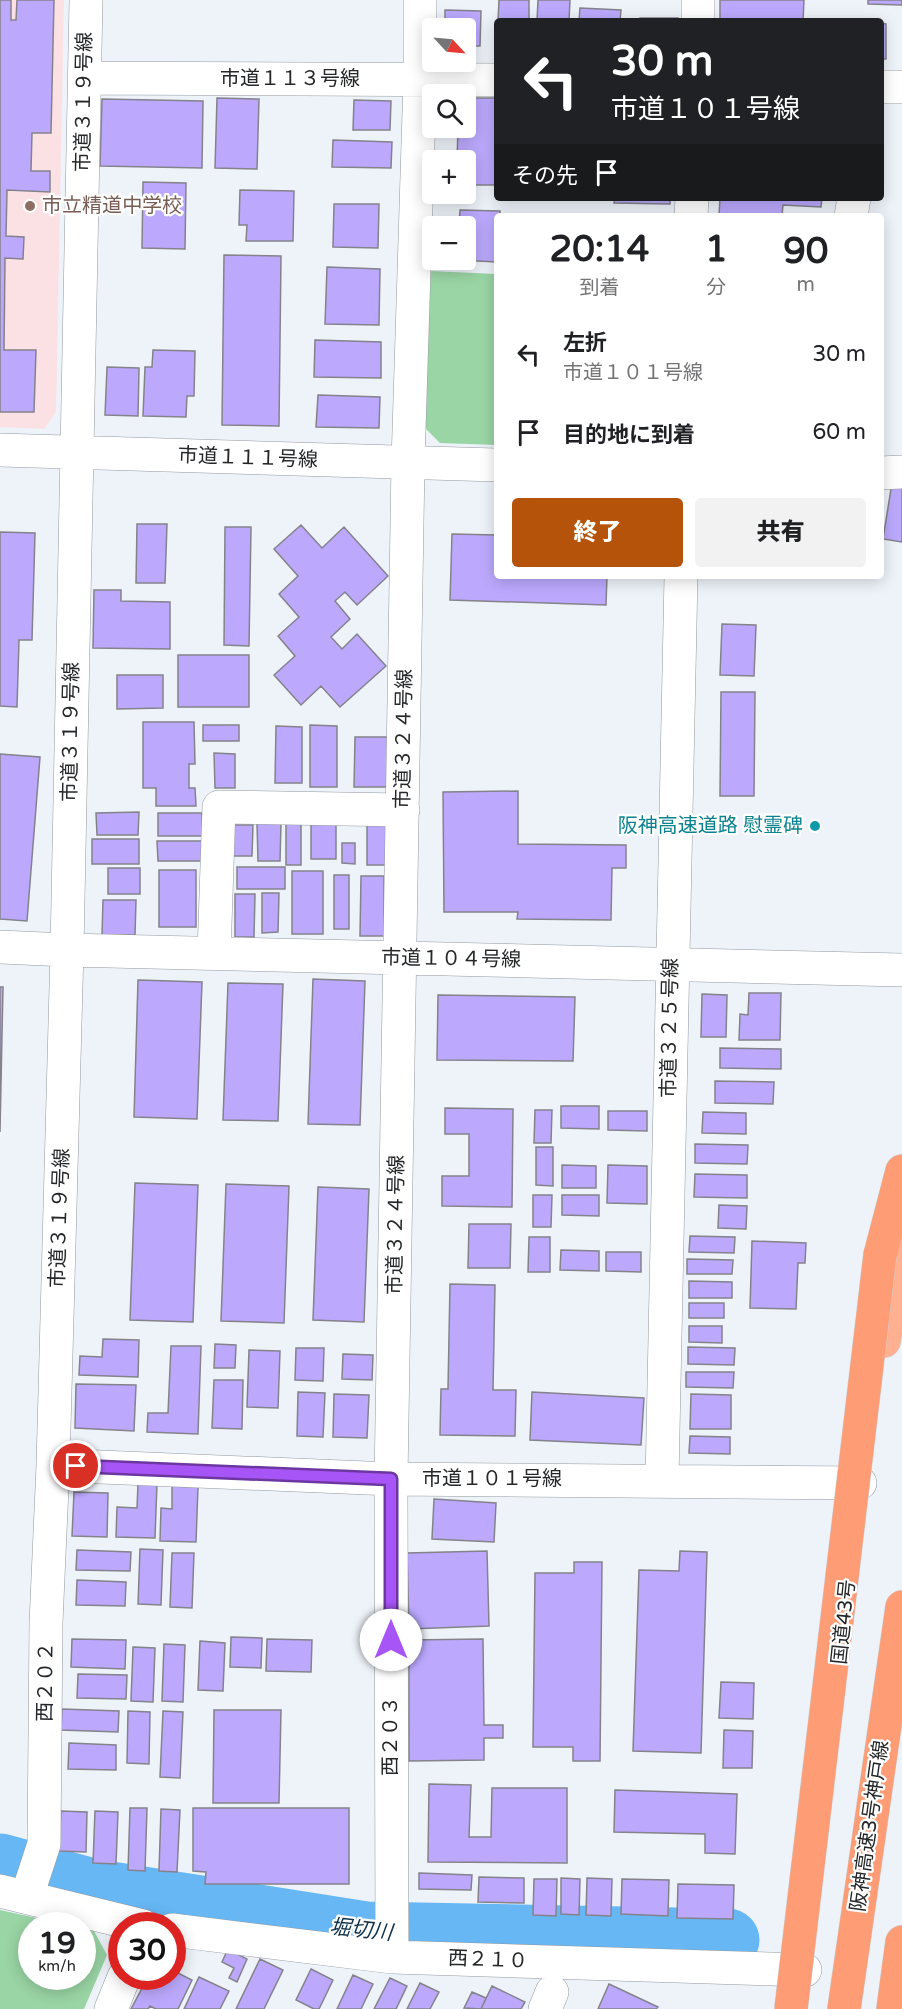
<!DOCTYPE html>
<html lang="ja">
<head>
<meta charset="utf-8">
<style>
  :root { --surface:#fff; --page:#f2f2f2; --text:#202124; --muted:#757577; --accent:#b45309 }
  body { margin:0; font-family:"Varela Round","Noto Sans JP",sans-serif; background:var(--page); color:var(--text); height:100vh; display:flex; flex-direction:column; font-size:22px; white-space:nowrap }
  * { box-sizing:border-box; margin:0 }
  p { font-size:20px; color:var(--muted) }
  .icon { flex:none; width:33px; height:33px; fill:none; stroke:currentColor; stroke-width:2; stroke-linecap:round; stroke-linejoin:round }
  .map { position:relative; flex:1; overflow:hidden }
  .sheet { position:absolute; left:494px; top:213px; width:390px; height:366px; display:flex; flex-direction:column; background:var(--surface); border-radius:6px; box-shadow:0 3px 15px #0003 }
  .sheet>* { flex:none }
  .banner { position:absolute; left:494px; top:18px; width:390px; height:183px; border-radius:6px; box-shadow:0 3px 15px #0003; background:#202124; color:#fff; overflow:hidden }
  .needle { width:39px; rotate:116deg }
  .controls { position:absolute; left:422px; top:18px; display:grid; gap:12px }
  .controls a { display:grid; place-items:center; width:54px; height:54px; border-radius:6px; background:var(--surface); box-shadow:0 3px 15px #0003; font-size:30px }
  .speed { position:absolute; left:18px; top:1912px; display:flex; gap:12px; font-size:30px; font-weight:700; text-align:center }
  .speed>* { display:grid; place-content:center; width:78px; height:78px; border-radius:50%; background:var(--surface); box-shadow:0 3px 15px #0003; line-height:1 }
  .speed small { font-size:15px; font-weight:400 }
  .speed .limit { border:9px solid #d22; background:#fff; color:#111 }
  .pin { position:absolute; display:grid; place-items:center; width:51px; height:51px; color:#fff; margin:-26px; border:3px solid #fff; border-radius:50%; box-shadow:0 2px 6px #0007 }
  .me { position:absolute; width:66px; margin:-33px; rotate:0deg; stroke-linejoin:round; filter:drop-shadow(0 0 4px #0008) }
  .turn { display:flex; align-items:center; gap:21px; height:126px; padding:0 18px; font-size:27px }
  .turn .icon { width:78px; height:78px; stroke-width:2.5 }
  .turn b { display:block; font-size:42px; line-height:51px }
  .then { display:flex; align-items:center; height:57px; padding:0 18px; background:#0003; gap:12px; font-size:22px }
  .eta { display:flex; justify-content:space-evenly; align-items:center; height:102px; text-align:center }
  .eta b { font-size:36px; font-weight:800; line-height:42px }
  .cta { display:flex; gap:12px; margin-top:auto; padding:12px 18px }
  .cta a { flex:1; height:69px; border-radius:6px; background:var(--accent); color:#fff; font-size:24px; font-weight:800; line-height:69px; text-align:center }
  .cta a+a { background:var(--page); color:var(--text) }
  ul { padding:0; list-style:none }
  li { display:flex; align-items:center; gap:18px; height:78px; padding:0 18px }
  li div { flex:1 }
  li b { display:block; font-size:22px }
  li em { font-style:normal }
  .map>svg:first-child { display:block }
  .education { fill:#fce1e4 }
  .green { fill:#9ad5a5 }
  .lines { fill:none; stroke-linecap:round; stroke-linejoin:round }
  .river { stroke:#66b7f4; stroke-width:63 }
  .building { fill:#bca9fe; stroke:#84828a; stroke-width:1.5 }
  .minor-casing { stroke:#94999f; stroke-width:34 }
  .trunk-casing { stroke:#cfcfd0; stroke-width:34 }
  .motorway-casing { stroke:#cfcfd0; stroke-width:34 }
  .minor { stroke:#fff; stroke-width:33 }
  .trunk { stroke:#feb090; stroke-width:33 }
  .motorway { stroke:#fd9c75; stroke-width:33 }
  .motorway-bridge-casing { stroke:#cfcfd0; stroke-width:34; stroke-linecap:butt }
  .motorway-bridge { stroke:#fd9c75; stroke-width:33 }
  .route-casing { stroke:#6d37a1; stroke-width:15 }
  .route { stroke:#a855f7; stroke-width:10 }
  .education-dot { fill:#8d6e63; stroke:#fff; stroke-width:2 }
  .culture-dot { fill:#0f9aa8; stroke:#fff; stroke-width:2 }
  .labels { text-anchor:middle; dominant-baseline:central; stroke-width:4.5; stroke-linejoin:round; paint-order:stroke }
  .street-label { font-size:20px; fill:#252729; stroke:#fff }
  .education-label { font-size:20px; fill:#785e54; stroke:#fff; text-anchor:start }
  .culture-label { font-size:20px; fill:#0d838f; stroke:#fff; text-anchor:end }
  .water-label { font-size:21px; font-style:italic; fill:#10324b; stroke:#fff }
</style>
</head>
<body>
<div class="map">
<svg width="902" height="2009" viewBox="0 0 902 2009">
  <rect width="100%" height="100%" fill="#eef3fa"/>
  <path class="education" d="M0 0H64L56 412 44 429 0 427Z"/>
  <path class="green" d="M430 271 496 274V445L440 443 423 426Z
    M0 1910 73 1926H32V1977H82L83 1928 94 1931 107 1955 84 2009H0Z"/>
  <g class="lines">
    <path class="river" d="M0 1865 92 1890 367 1933 728 1940"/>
  </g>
  <path class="building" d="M0 0H11V20H16L17 0H54L51 133H32L31 171H50V192L7 190 6 236 24 237 23 259 5 258 4 350H36L34 412H0Z
    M499 0H529V21H498Z
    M538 0H570L569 21H537Z
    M720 0H804L803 21H720Z
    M868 0H902V5L868 4Z
    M580 8 621 10 620 21H579Z
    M445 10 481 11 480 46H465V28H445Z
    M640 18H678V21H640Z
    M880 23 886 24V59H880Z
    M217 98 259 99 257 169 215 168Z
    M465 98H496V185H465V160H457L458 128H465Z
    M102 99 203 101 202 168 100 166Z
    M354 100 391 101 390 130H353Z
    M333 140 392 142 391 168 332 167Z
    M143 182 186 183 185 249 142 248Z
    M240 190 294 191 293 241H246L247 225H239Z
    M615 198H670V204L614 203Z
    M720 198H822L821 207 783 205 782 216H719Z
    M334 204H379L378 248 333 247Z
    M460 210 500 211V216H496V262L458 260H465V226H459Z
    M224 255 281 256 279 426 222 425Z
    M327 267 380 269 379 325 325 324Z
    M315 340 381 342V378L314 377Z
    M153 350 195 351 194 396H187L186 417 143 416 145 367H152Z
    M107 367 139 368 138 416 105 415Z
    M318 395 380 397 379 428 316 427Z
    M894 470 902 471V542L883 539Z
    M137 524H167L165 583H136Z
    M301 525 322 548 344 527 388 576 357 605 345 592 335 601 350 619 331 637 342 649 357 634 386 666 340 707 321 686 301 705 274 675 295 656 278 636 299 617 279 594 298 576 274 549Z
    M225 527H251L249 646 224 645Z
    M0 532 35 533 32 640H19L17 707 0 706Z
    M452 534 496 535V576H607L606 605 450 600Z
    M94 590H121V601L170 602V649L93 648Z
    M722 624 756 625 754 676 720 675Z
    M178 655H249V707H178Z
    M117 675H163V708L117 709Z
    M721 692H755L754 796H720Z
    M143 722H194L195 764H189V788H195L196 806H156V788H143Z
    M203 725H239V741H203Z
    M310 725 337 726V787H310Z
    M276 726 302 727V783H275Z
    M355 737H389V787H354Z
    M214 753 235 754V788H215Z
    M0 754 40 757 27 921 0 919Z
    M518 791V844L626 845V868H612L611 920 517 919 518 912H444L443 792Z
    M139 812 138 835H97L96 813Z
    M158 813H202L203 836H158Z
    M286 822H301V865H286Z
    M257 823H281L280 861H258Z
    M311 824H336V859H311Z
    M367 824H386V865H367Z
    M233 825H253L252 856H233Z
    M92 839H139V864H92Z
    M157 841H202V861H158Z
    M342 843H355V864L342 863Z
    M237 867H285V889H237Z
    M108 868H140V894H108Z
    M159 870H196V927H159Z
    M292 871H323V934H292Z
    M334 875H349V929H334Z
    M361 876H384V936H360Z
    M262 893H279L278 932 262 933Z
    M235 894H255L254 937H235Z
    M103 900H136L135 935H102Z
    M313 979 365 981 360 1125 308 1124Z
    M138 980 202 982 197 1119 134 1117Z
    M228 983 283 984 278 1121 223 1120Z
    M0 987H3L0 1132Z
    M749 993H781L780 1040H739L740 1014 748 1015Z
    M702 994 727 995 726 1037H701Z
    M438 995 575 997 573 1061 437 1060Z
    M720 1048 781 1049V1069L720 1068Z
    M715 1081 774 1082 773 1104 715 1103Z
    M561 1106H599V1129L561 1128Z
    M445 1108 513 1109 512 1207 442 1206V1176H469V1134H445Z
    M535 1110H552L551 1143H534Z
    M608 1111H647V1131L608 1130Z
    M703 1112 746 1113V1134L702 1133Z
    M695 1144 748 1145 747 1164 695 1163Z
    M536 1147H553V1186L536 1185Z
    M562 1165 596 1166V1188H562Z
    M608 1165 647 1166V1204L607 1203Z
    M695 1174 747 1175V1198L694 1197Z
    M135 1183 198 1185 193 1322 130 1320Z
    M226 1184 289 1186 284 1323 221 1321Z
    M318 1187 369 1189 364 1322 313 1320Z
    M533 1195H552L551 1227H533Z
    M562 1195H599V1216L562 1215Z
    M719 1205 747 1206 746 1229 718 1228Z
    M469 1224H511L510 1268H468Z
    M690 1236 735 1237 734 1253 689 1252Z
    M529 1237H550V1272H528Z
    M752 1241 806 1243 805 1263H798L796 1309 750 1308Z
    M561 1250 599 1251V1271L560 1270Z
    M606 1252H641V1272L606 1271Z
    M687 1259 733 1260 732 1274H687Z
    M689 1281 732 1282V1298H689Z
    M450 1284 495 1285 493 1390H516L515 1436 440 1435 441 1389H448Z
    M689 1303H724V1318H689Z
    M689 1326H722V1343L689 1342Z
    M103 1339 139 1340 138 1377 79 1375 80 1356 102 1357Z
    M215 1344 236 1345 235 1368H214Z
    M171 1346H201L198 1434 147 1432 148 1413H168Z
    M688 1347 735 1348 734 1365 688 1364Z
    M296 1348H324L323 1381 295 1380Z
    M249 1350 280 1351 278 1408 247 1407Z
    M343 1354 373 1355 372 1380 342 1379Z
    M686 1372H734L733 1388 686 1387Z
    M214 1380H243L242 1429 212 1428Z
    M76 1384 136 1385 134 1431 75 1428Z
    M298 1392 325 1393 323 1437 297 1436Z
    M532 1392 644 1398 641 1445 530 1440Z
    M334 1394 369 1395 367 1438 333 1437Z
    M691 1394 731 1395V1429H690Z
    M690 1436 730 1437V1454L689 1453Z
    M138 1483H157L155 1538 116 1537 117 1507 137 1508Z
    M172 1486 198 1487 196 1542 160 1541 161 1508 172 1509Z
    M74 1492 108 1493 107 1537 72 1536Z
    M434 1499 496 1503 494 1542 432 1539Z
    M140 1549 163 1550 161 1605 138 1604Z
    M77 1550 131 1552 130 1571 76 1570Z
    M487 1551 489 1626 409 1629 407 1553Z
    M680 1551 707 1552 701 1753 633 1751 639 1570 679 1571Z
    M172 1553H194L192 1608 170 1607Z
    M574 1562H602L600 1761H573V1747H533L535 1573H574Z
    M77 1580 126 1582 125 1606 76 1605Z
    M231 1637 262 1638 261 1668 230 1667Z
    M72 1639 126 1640 125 1669 71 1667Z
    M267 1639 312 1640 311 1672 266 1671Z
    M483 1639 484 1725H503V1738H484V1760L409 1761V1640Z
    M200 1641 225 1643 223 1691 198 1690Z
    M164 1644 185 1645 183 1702 162 1701Z
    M133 1647 155 1648 153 1702 131 1701Z
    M78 1674 127 1675 126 1699 77 1698Z
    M721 1682 754 1683 753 1719 719 1718Z
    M62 1709 119 1711 118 1732 61 1730Z
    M214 1710H281L279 1803H213Z
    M128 1711 150 1712 149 1764 127 1763Z
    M163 1711 183 1712 180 1778 160 1777Z
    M724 1730 753 1731 752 1768H723Z
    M69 1743 116 1745V1770L68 1769Z
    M429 1784 471 1785 469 1837H491L492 1788H567V1863L428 1862Z
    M615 1790 737 1794 735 1854 705 1853V1834L614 1832Z
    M130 1808H147L145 1871 128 1870Z
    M193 1808H349V1884H205L206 1872 193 1871Z
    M161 1809 180 1810 177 1872 159 1871Z
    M61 1811 87 1812 86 1852 59 1851Z
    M95 1811 118 1812 116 1864 93 1863Z
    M419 1873 472 1875 471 1890 419 1889Z
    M479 1877 524 1878V1903L478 1902Z
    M561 1878 580 1879 579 1915 561 1914Z
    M587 1878 612 1879 611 1916 586 1915Z
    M534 1879H557L556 1916 533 1915Z
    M622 1879 669 1880 668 1916 621 1914Z
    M678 1884 734 1885 733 1919 677 1918Z
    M228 1949 247 1959 237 1982 229 1978 234 1968 222 1962Z
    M260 1959 283 1970 264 2009H236Z
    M311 1969 333 1980 319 2009H314L296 2000Z
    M172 1970 192 1980 178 2009H156L150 2006 148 2009H131L148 1977H172Z
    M353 1975 373 1984 361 2009H337Z
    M199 1977 229 1991 220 2009H184Z
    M390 1978 407 1986 396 2009H374Z
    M420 1983 439 1992 430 2009H407Z
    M609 1984 658 2007 656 2009H598Z
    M492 1986 525 2002 521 2009H481Z
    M472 1992 486 1998 481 2009 464 2008Z"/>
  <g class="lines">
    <g class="minor-casing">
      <path id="minor" d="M698 21V0
        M84 78 496 80
        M880 87H902
        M691 216 692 198
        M851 216 854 198
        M0 450 496 465
        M880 473 902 472
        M0 947 67 950 902 970
        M214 954 219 807 403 810
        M53 1465 391 1479 860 1483
        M662 1480 681 576
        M0 1891 143 1926
        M27 1896 44 1844 46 1623 53 1465 67 950 86 0
        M172 1930 392 1957 805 1970
        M392 1957 391 1479 408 463 420 80V0
        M111 2009 124 1977
        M545 2009 552 1992"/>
    </g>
    <g class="trunk-casing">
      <path id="trunk" d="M884 1341 902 1237"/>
    </g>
    <g class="motorway-casing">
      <path id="motorway" d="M880 1255 902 1171
        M844 2009 902 1607
        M893 2009 902 1942"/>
    </g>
    <use href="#minor" class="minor"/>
    <use href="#trunk" class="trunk"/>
    <use href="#motorway" class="motorway"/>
    <g class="motorway-bridge-casing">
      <path id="motorway-bridge" d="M791 2009 880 1255"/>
    </g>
    <use href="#motorway-bridge" class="motorway-bridge"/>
  </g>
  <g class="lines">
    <g class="route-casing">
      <path id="route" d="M76 1466 391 1479V1640"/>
    </g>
    <use href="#route" class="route"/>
  </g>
  <circle class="education-dot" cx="30" cy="206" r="6"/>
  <circle class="culture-dot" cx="815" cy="826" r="6"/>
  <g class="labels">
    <g class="street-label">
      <text x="290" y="79">市道１１３号線</text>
      <text transform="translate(84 102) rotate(-89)">市道３１９号線</text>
      <text transform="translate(248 458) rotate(2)">市道１１１号線</text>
      <text transform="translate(71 732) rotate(-89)">市道３１９号線</text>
      <text transform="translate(404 739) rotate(-89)">市道３２４号線</text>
      <text transform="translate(451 959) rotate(1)">市道１０４号線</text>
      <text transform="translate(670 1028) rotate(-89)">市道３２５号線</text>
      <text transform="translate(60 1218) rotate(-88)">市道３１９号線</text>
      <text transform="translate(396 1225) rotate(-89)">市道３２４号線</text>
      <text x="492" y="1479">市道１０１号線</text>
      <text transform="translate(844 1622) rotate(-84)">国道43号</text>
      <text transform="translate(46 1682) rotate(-89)">西２０２</text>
      <text transform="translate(391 1736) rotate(-90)">西２０３</text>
      <text transform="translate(870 1826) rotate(-82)">阪神高速3号神戸線</text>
      <text transform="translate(488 1960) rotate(2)">西２１０</text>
    </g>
    <g class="education-label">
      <text x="42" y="206">市立精道中学校</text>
    </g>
    <g class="culture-label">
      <text x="803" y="826">阪神高速道路 慰霊碑</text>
    </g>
    <g class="water-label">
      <text transform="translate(361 1930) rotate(6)">堀切川</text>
    </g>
  </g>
</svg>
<div class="controls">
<a><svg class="needle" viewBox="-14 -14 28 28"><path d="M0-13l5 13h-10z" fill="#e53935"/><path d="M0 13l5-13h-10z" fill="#757577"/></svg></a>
<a><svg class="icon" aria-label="search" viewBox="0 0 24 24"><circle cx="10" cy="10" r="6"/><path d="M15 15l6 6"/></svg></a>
<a>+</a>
<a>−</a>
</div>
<div class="speed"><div>19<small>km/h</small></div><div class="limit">30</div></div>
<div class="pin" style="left:76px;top:1466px;background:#d93025"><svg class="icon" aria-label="arrive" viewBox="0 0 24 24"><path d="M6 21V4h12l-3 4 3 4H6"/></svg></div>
<svg class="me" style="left:391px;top:1640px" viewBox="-20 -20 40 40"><circle r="19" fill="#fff"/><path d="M0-13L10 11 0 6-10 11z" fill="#a855f7"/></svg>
<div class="banner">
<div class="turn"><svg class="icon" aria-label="left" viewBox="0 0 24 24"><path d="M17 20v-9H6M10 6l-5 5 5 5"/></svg><div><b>30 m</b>市道１０１号線</div></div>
<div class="then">その先<svg class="icon" aria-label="arrive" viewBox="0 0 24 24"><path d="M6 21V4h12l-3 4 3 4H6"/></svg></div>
</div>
<section class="sheet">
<div class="eta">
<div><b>20:14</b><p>到着</p></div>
<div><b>1</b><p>分</p></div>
<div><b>90</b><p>m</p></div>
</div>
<ul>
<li><svg class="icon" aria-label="left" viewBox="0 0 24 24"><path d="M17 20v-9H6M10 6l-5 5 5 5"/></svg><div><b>左折</b><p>市道１０１号線</p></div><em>30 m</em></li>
<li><svg class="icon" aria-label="arrive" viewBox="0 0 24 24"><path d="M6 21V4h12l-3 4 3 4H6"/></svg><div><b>目的地に到着</b></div><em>60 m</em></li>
</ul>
<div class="cta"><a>終了</a><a>共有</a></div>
</section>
</div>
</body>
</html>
